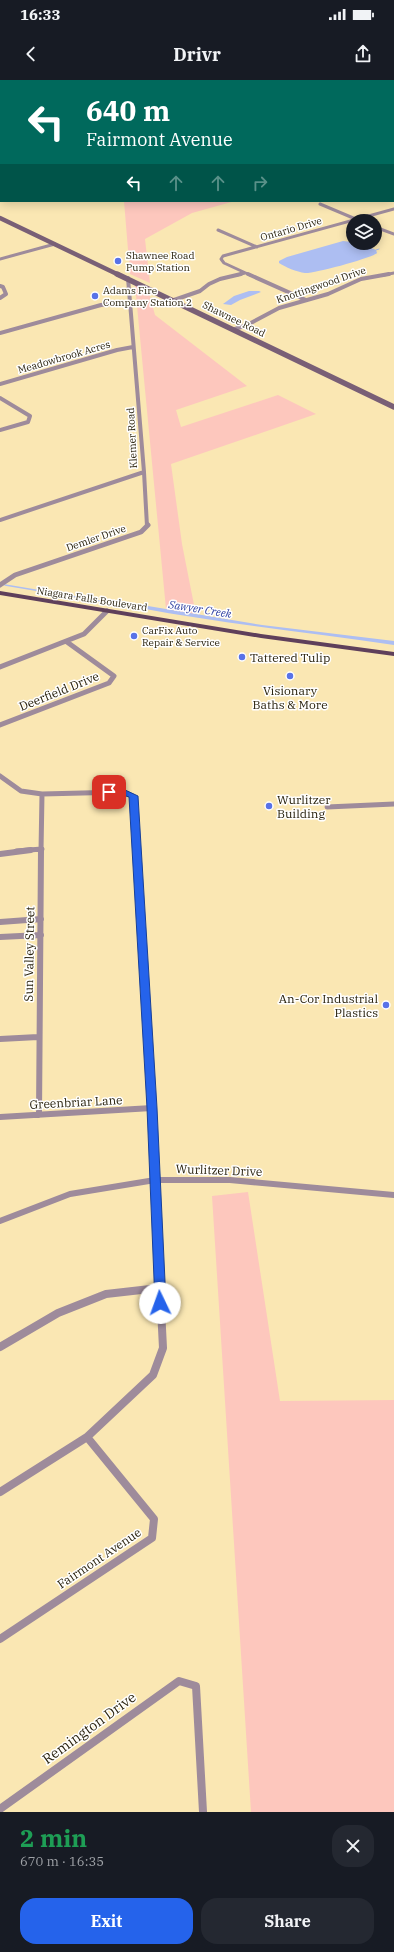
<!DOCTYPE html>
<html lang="en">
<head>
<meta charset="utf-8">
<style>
  :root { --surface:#171b24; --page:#242831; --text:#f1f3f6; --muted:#9ea1a6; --accent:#2563eb }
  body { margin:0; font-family:"IBM Plex Serif",serif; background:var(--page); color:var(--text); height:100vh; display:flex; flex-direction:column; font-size:15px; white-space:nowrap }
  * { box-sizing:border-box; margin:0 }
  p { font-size:13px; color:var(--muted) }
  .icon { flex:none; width:22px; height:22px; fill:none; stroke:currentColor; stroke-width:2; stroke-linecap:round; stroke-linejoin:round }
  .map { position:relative; height:1732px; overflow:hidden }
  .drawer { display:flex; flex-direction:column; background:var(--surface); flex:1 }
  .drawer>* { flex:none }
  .guide { position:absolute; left:0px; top:0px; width:394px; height:122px; box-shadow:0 2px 10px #0003; background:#00695c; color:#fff; overflow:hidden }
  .buttons { position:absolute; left:346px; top:134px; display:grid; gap:8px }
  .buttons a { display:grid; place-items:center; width:36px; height:36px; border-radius:50%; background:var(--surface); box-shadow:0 2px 10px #0003; font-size:20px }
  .pin { position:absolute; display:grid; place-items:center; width:34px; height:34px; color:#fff; margin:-17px; border-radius:8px; box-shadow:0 2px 6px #0006 }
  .me { position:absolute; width:44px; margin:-22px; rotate:357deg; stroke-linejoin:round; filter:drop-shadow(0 0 3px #0008) }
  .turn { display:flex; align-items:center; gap:14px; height:84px; padding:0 20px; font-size:18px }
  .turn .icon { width:52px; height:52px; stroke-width:2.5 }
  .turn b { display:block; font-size:28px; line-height:34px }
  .lanes { display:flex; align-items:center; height:38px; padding:0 20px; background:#0003; justify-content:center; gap:20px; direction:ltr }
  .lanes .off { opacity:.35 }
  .round { display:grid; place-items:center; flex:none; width:42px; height:42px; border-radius:16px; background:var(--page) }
  .summary { display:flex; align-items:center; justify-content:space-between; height:68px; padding:0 20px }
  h1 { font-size:24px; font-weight:700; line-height:30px; color:#1e9e55 }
  .button { display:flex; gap:8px; margin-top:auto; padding:8px 20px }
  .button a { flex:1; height:46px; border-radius:16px; background:var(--accent); color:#fff; font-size:16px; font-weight:700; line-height:46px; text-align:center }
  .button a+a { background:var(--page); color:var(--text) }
  .status { display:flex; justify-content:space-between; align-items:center; height:28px; padding:0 20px; background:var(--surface); direction:ltr }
  .status svg { height:11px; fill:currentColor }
  header { display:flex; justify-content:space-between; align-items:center; height:52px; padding:0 20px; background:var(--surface); font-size:18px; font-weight:700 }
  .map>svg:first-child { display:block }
  .green { fill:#fdc7bd }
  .water { fill:#adbef2 }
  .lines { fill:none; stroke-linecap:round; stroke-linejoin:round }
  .stream-far1 { stroke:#adbef2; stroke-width:1 }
  .stream { stroke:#adbef2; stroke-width:1.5 }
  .minor-far4 { stroke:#9e8b9b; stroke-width:3 }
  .minor-far3 { stroke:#9e8b9b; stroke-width:4 }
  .minor-far2 { stroke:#9e8b9b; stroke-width:5 }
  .minor-far1 { stroke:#9e8b9b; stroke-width:6 }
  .minor { stroke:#9e8b9b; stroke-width:8 }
  .tertiary { stroke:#9e8b9b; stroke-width:4 }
  .secondary-far1 { stroke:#795f76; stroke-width:4.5 }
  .secondary { stroke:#795f76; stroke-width:5.5 }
  .primary { fill:#5f405b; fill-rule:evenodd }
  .route { fill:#2563eb; stroke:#184099 }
  .poi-dot { fill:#5872e8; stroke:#fff; stroke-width:1.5 }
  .labels { text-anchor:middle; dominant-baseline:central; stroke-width:3; stroke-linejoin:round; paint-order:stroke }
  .far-street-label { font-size:10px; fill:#29220d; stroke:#fff }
  .far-poi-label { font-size:10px; fill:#29220d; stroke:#fff; text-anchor:start }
  .far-water-label { font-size:11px; font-style:italic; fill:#3041a2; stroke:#fff }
  .poi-label { font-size:12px; fill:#29220d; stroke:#fff; text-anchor:start }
  .street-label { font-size:12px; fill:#29220d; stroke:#fff }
  .near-street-label { font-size:14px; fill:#29220d; stroke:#fff }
</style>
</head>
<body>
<div class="status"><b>16:33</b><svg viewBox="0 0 49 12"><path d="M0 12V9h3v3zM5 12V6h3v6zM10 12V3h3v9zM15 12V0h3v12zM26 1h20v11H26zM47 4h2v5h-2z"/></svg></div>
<header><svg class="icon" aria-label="back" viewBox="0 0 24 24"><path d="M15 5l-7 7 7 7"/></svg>Drivr<svg class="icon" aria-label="share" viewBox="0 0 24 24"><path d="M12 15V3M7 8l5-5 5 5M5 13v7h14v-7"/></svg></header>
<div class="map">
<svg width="394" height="1732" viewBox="0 0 394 1732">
  <rect width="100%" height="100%" fill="#fae7b3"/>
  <path class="green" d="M124 121H235L192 133 145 159 150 203 130 194Z
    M135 205 149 213 155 235 247 306 176 330 181 347 278 315 316 334 171 384 182 464 196 535 166 529Z
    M248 1112 280 1321 394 1320V1732H251L212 1116Z"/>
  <path class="water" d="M343 161 360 163 376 170 377 173C372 178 313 194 305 193 297 192 285 187 279 183V181L287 177Z
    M249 211H259L261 212 240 220 231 225 223 224 234 216Z
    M142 525 262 545 394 561V565C310 552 224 544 140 528Z"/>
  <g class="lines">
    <path class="stream-far1" d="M311 0 314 1
      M334 1H345
      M359 1 367 0
      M376 170 379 169"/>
    <path class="stream" d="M5 505 142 528"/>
    <path class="minor-far4" d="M152 1 157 0
      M320 124 358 140
      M375 147 394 154
      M218 150 257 167
      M0 179 55 164
      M237 195 245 193
      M250 195 224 183 221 179 223 176 394 129
      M384 195 394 193"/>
    <path class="minor-far3" d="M248 194 306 220
      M0 206 3 207 6 214 0 218
      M174 220 200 211 209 204 220 199 241 194
      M235 249 247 245 279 228 328 214 361 199 389 194
      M0 253 101 225 129 222
      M0 304 117 270 133 267
      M0 318 30 336 28 342 0 350
      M144 392 147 446
      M0 440 144 392 128 198"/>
    <path class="minor-far2" d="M0 505 15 495 141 452 148 445
      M0 587 84 554 107 531
      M0 645 109 603 114 596 67 562
      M0 696 21 711 42 714 123 712 133 716 136 771
      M327 727 394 724
      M16 771 42 769
      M41 771 42 714"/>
    <path class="minor-far1" d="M136 770 152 1028 159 1190
      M0 774 31 770
      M0 842 41 839
      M0 857 41 855
      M0 959 38 957
      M39 1035 41 770
      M0 1037 152 1028
      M0 1141 70 1114 155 1100H230L394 1115"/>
    <path class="minor" d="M0 1267 58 1233 106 1214 159 1208
      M0 1412 87 1357 153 1295 163 1268 159 1189
      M0 1559 152 1458 154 1439 87 1357
      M0 1729 179 1601 196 1606 203 1732"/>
    <path class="tertiary" d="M351 0 354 1"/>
    <path class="secondary-far1" d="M0 138 119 195"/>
    <path class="secondary" d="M117 194 394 327"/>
    <path class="primary" d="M0 511 261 554 394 572V576L261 558 0 515Z"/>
  </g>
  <path class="route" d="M123 709 138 716 157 1028 166 1223 164 1226H156L155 1223 147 1028 129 717C122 714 111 717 105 712L109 710Z"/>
  <g class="poi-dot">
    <circle cx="118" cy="181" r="4"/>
    <circle cx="95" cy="216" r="4"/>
    <circle cx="134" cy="556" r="4"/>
    <circle cx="242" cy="577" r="4"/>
    <circle cx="290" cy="596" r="4"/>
    <circle cx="269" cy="726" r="4"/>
    <circle cx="386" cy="925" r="4"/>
  </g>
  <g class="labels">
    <g class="far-street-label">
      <text transform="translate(291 149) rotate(-16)">Ontario Drive</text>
      <text transform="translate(321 205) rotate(-19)">Knottingwood Drive</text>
      <text transform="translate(234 239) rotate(26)">Shawnee Road</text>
      <text transform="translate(64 277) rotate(-16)">Meadowbrook Acres</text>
      <text transform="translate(132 358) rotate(-93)">Klemer Road</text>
      <text transform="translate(96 458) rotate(-19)">Demler Drive</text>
      <text transform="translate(92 519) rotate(9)">Niagara Falls Boulevard</text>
    </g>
    <g class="far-poi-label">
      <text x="126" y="175">Shawnee Road<tspan x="126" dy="12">Pump Station</tspan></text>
      <text x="103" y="210">Adams Fire<tspan x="103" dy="12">Company Station 2</tspan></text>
      <text x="142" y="550">CarFix Auto<tspan x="142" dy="12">Repair &amp; Service</tspan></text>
    </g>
    <g class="far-water-label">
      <text transform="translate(200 529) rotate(9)">Sawyer Creek</text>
    </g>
    <g class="poi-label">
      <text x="250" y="577">Tattered Tulip</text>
      <text x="290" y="610" text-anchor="middle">Visionary<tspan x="290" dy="14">Baths &amp; More</tspan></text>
      <text x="277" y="719">Wurlitzer<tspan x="277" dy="14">Building</tspan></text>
      <text x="378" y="918" text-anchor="end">An-Cor Industrial<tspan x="378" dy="14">Plastics</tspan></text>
    </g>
    <g class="street-label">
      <text transform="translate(59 611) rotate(-22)">Deerfield Drive</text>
      <text transform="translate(29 874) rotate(-89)">Sun Valley Street</text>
      <text transform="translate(76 1022) rotate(-3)">Greenbriar Lane</text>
      <text transform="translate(219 1090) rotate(2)">Wurlitzer Drive</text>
      <text transform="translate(99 1478) rotate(-34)">Fairmont Avenue</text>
    </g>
    <g class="near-street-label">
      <text transform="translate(89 1648) rotate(-36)">Remington Drive</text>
    </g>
  </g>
</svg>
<div class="buttons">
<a><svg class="icon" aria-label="layers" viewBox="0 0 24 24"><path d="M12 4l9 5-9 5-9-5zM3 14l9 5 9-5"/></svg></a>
</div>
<div class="pin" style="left:109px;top:712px;background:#d93025"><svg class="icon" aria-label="arrive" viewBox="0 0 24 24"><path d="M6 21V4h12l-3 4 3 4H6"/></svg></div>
<svg class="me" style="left:160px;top:1223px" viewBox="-20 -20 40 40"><circle r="19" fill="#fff"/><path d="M0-13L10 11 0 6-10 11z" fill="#2563eb"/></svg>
<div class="guide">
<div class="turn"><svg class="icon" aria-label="left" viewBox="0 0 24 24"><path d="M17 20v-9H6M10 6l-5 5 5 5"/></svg><div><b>640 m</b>Fairmont Avenue</div></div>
<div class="lanes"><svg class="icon" aria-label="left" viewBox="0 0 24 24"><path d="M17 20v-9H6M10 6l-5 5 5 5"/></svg><svg class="icon off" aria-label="ahead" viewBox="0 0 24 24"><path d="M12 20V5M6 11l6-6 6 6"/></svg><svg class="icon off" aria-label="ahead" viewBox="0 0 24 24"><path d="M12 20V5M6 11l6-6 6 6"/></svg><svg class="icon off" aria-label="right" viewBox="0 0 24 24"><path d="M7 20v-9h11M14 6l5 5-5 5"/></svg></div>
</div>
</div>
<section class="drawer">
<div class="summary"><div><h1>2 min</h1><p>670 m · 16:35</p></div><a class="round"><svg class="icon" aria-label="close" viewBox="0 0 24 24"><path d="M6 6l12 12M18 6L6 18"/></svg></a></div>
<div class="button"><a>Exit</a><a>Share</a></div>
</section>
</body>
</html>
